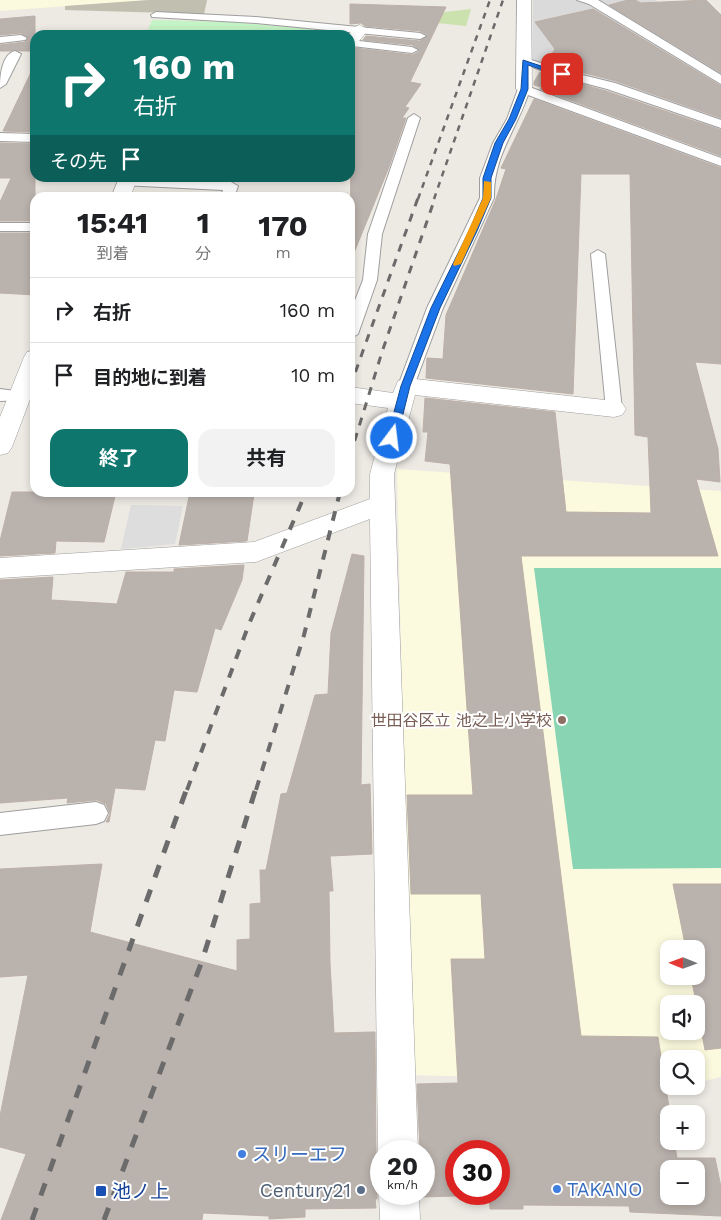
<!DOCTYPE html>
<html lang="ja">
<head>
<meta charset="utf-8">
<style>
  :root { --surface:#fff; --page:#f2f2f2; --text:#202124; --muted:#757577; --line:#e0e0e0; --accent:#0f766e }
  body { margin:0; font-family:"Work Sans","Noto Sans JP",sans-serif; background:var(--page); color:var(--text); height:100vh; display:flex; flex-direction:column; font-size:19px; white-space:nowrap }
  * { box-sizing:border-box; margin:0 }
  p { font-size:16px; color:var(--muted) }
  .icon { flex:none; width:28px; height:28px; fill:none; stroke:currentColor; stroke-width:2; stroke-linecap:round; stroke-linejoin:round }
  .map { position:relative; flex:1; overflow:hidden }
  .drawer { position:absolute; left:30px; top:192px; width:325px; height:305px; display:flex; flex-direction:column; background:var(--surface); border-radius:15px; box-shadow:0 2px 8px #0003 }
  .drawer>* { flex:none }
  .hud { position:absolute; left:30px; top:30px; width:325px; height:152px; border-radius:15px; box-shadow:0 2px 8px #0003; background:#0f766e; color:#fff; overflow:hidden }
  .needle { width:32px; rotate:271deg }
  .tools { position:absolute; left:660px; top:940px; display:grid; gap:10px }
  .tools a { display:grid; place-items:center; width:45px; height:45px; border-radius:10px; background:var(--surface); box-shadow:0 2px 8px #0003; font-size:25px }
  .speed { position:absolute; left:370px; top:1140px; display:flex; gap:10px; font-size:25px; font-weight:700; text-align:center }
  .speed>* { display:grid; place-content:center; width:65px; height:65px; border-radius:50%; background:var(--surface); box-shadow:0 2px 8px #0003; line-height:1 }
  .speed small { font-size:12px; font-weight:400 }
  .speed .limit { border:8px solid #d22; background:#fff; color:#111 }
  .pin { position:absolute; display:grid; place-items:center; width:42px; height:42px; color:#fff; margin:-21px; border-radius:10px; box-shadow:0 2px 8px #0006 }
  .me { position:absolute; width:55px; margin:-28px; rotate:15deg; stroke-linejoin:round; filter:drop-shadow(0 0 4px #0008) }
  .turn { display:flex; align-items:center; gap:18px; height:105px; padding:0 20px; font-size:22px }
  .turn .icon { width:65px; height:65px; stroke-width:2.5 }
  .turn b { display:block; font-size:35px; line-height:42px }
  .then { display:flex; align-items:center; height:48px; padding:0 20px; background:#0003; gap:10px; font-size:19px }
  .eta { display:flex; justify-content:space-evenly; align-items:center; height:85px; text-align:center }
  .eta b { font-size:30px; font-weight:700; line-height:35px }
  .primary-button { display:flex; gap:10px; margin-top:auto; padding:10px 20px }
  .primary-button a { flex:1; height:58px; border-radius:15px; background:var(--accent); color:#fff; font-size:20px; font-weight:700; line-height:58px; text-align:center }
  .primary-button a+a { background:var(--page); color:var(--text) }
  ul { padding:0; list-style:none }
  li { display:flex; align-items:center; gap:15px; height:65px; padding:0 20px; border-top:1px solid var(--line) }
  li div { flex:1 }
  li b { display:block; font-size:19px }
  li em { font-style:normal }
  .map>svg:first-child { display:block }
  .residential { fill:#dbdada }
  .education { fill:#fbfade; fill-rule:evenodd }
  .construction { fill:#c0bfb0 }
  .grass { fill:#cbe2ae }
  .park { fill:#c4f3c5 }
  .pitch { fill:#89d4b3 }
  .parking { fill:#ddd }
  .building { fill:#bab2ad; stroke:#bdb0a7; fill-rule:evenodd }
  .lines { fill:none; stroke-linecap:round; stroke-linejoin:round }
  .lane-casing { stroke:#9e9e9e; stroke-width:2 }
  .street-casing { stroke:#9e9e9e; stroke-width:1 }
  .lane { fill:#fff; fill-rule:evenodd }
  .street { fill:#fff; fill-rule:evenodd }
  .rail-far3 { stroke:#6b6b6b; stroke-width:2.5; stroke-dasharray:6 6; stroke-linecap:butt }
  .rail-far2 { stroke:#6b6b6b; stroke-width:3; stroke-dasharray:8 8; stroke-linecap:butt }
  .rail-far1 { stroke:#6b6b6b; stroke-width:4; stroke-dasharray:10 10; stroke-linecap:butt }
  .rail { stroke:#6b6b6b; stroke-width:5; stroke-dasharray:13 13; stroke-linecap:butt }
  .route { fill:#1a73e8; stroke:#114b97 }
  .slow { fill:#f59e0b }
  .education-dot { fill:#8d6e63; stroke:#fff; stroke-width:2 }
  .shop-dot { fill:#3f7fe0; stroke:#fff; stroke-width:2 }
  .service-dot { fill:#5c6f8a; stroke:#fff; stroke-width:2 }
  .transit-dot { fill:#1a4fb4; stroke:#fff; stroke-width:2 }
  .labels { text-anchor:middle; dominant-baseline:central; stroke-width:4; stroke-linejoin:round; paint-order:stroke }
  .education-label { font-size:16px; fill:#785e54; stroke:#fff; text-anchor:end }
  .near-shop-label { font-size:19px; fill:#366cbe; stroke:#fff; text-anchor:start }
  .near-service-label { font-size:19px; fill:#4e5e75; stroke:#fff; text-anchor:end }
  .near-transit-label { font-size:19px; fill:#164399; stroke:#fff; text-anchor:start }
</style>
</head>
<body>
<div class="map">
<svg width="721" height="1220" viewBox="0 0 721 1220">
  <rect width="100%" height="100%" fill="#ede9e3"/>
  <path class="residential" d="M533 0H655L721 37V130L700 123 706 119 532 63Z"/>
  <path class="education" d="M0 0H149L0 11Z
    M397 469 721 491V1077L696 1083V1059H669V1082L410 1075ZM669 949H696V976H669ZM669 1004H696V1031H669Z"/>
  <path class="construction" d="M149 0H207L204 14 65 10V6Z"/>
  <path class="grass" d="M471 9 466 26 408 20 407 10 445 12Z"/>
  <path class="park" d="M152 20 233 22 352 33 350 35 268 33 260 35H146Z"/>
  <path class="pitch" d="M534 568H721V868L573 869Z"/>
  <path class="parking" d="M131 505 183 506 175 544 121 549Z"/>
  <path class="building" d="M628 0H635L641 3 706 0 721 15V73L609 5Z
    M350 4 446 7 410 82 421 84 405 107 409 108 402 118H406L389 167 351 260 350 50 355 48 413 55 420 51 413 45 363 40 366 36 420 41 428 35 420 31 365 26 361 23 350 24Z
    M593 9 721 86V118L616 81 546 63 555 49 535 22Z
    M35 16V51H0V45L25 42 29 38 21 33 0 35V19Z
    M35 64V132L3 131Z
    M540 72 606 91 721 130V156L540 89 541 87 534 85V82Z
    M534 99 721 168V364L695 362 718 449 720 482 696 479 718 556H521L581 1036 658 1037 670 1114 669 1141H674L677 1158H715L721 1187V1216L630 1212 629 1206 523 1205V1209H490L489 1195 421 1197V1194H424V1151H420L417 1084 458 1083 451 959H485L481 894H411L407 795H473L450 464 425 461 428 432H423L425 398 555 412 566 512 651 513 648 437 635 435 630 174H581L573 394 426 378 427 358 443 359 446 315 496 199 506 169 501 168ZM456 1151H499V1194H456ZM669 1169H696V1196H669Z
    M0 143 35 144V221H0V202L11 178H0Z
    M0 233H35V295L0 293Z
    M12 492H116L104 542 56 541 55 553 0 556V541Z
    M190 492 254 494 247 541 179 545Z
    M352 554 364 556 361 785 370 784 372 854 330 856 333 891H329L330 963 334 1033 375 1032 376 1151 381 1160V1187L377 1193V1199H375L376 1208 305 1209V1217L269 1219V1216L203 1213 202 1220H1L26 1154 0 1147V1116L28 975 0 977V869L102 864 90 932 237 971V940L250 939V904L261 903 260 870H266L281 794 287 793 315 695 328 694 331 633Z
    M244 565 242 580 221 630 215 628 197 692 174 690 165 741 155 740 145 790 115 788 109 822H106L110 814 106 804 97 800 67 803 68 798 0 803V580L53 577 51 600 117 604 126 572H174V569Z
    M673 884H721V1048L705 1050 691 976H696V949H686Z"/>
  <g class="lines">
    <g class="lane-casing">
      <path id="lane" d="M577 0H598L721 75V84L589 4Z
        M156 12 256 17 420 33 426 36 420 39 256 23 152 17 151 15Z
        M21 35 27 38 25 40 0 43V37Z
        M350 40 412 47 418 50 412 53 352 46H350Z
        M15 51 21 54 6 84 0 88C0 76 2 54 15 51Z
        M525 58 566 71 615 83 721 120V128L607 89 558 76 521 63 519 61Z
        M524 85 721 158V166L528 95C515 132 493 157 494 198L443 308 414 386 412 390H400L398 386 427 308 480 198V178L493 143 507 119 518 89Z
        M414 114 420 118 382 234 377 280 358 334 350 339V313L363 280 368 234 408 118Z
        M0 133 35 134V142L0 141Z
        M126 178 231 182 238 186 234 198H220L223 190 121 185 119 182 121 179Z
        M0 223H35V231H0Z
        M598 250 605 254 622 409 620 413H608L606 409 591 254Z
        M0 389 24 392 26 396 24 400 0 401Z
        M96 802 104 805 108 813 104 821 96 824 0 835V813Z"/>
    </g>
    <g class="street-casing">
      <path id="street" d="M517 0H531L532 89 524 94 516 89Z
        M360 25 368 30 355 46 350 48 348 35 355 27Z
        M119 178H137L130 198H111Z
        M35 350V386L12 447 8 453 0 455V417L24 357 27 352Z
        M406 378 614 401 622 403 626 409 622 415 614 417 415 395 394 474 418 1151H381V1158L378 1151 370 519 256 562 0 578V558L254 542 370 499V474L388 408 350 403V387L393 393 398 381Z
        M381 1189V1194H419L420 1220H380L379 1194Z"/>
    </g>
    <use href="#lane" class="lane"/>
    <use href="#street" class="street"/>
    <path class="rail-far3" d="M418 199 490 0
      M434 199 503 0"/>
    <path class="rail-far2" d="M350 387 418 198
      M350 456 382 352 435 198"/>
    <path class="rail-far1" d="M187 790 249 624 306 492
      M256 790 304 635 340 492"/>
    <path class="rail" d="M32 1220 187 788
      M104 1220 202 961 256 788"/>
  </g>
  <path class="route" d="M523 60 565 74 560 76 528 65V89L516 119 503 143 491 178V198L477 231 440 308 410 386 397 438 392 441 389 440 387 438 401 386 431 308 469 231 483 198V178L495 143 509 119 521 89Z"/>
  <path class="slow" d="M484 181 491 182V198L461 264 454 266 453 264 483 198Z"/>
  <circle class="education-dot" cx="562" cy="720" r="5"/>
  <g class="shop-dot">
    <circle cx="242" cy="1154" r="5"/>
    <circle cx="557" cy="1189" r="5"/>
  </g>
  <circle class="service-dot" cx="361" cy="1190" r="5"/>
  <rect class="transit-dot" x="95" y="1185" width="12" height="12" rx="2.5"/>
  <g class="labels">
    <g class="education-label">
      <text x="552" y="720">世田谷区立 池之上小学校</text>
    </g>
    <g class="near-shop-label">
      <text x="252" y="1154">スリーエフ</text>
      <text x="567" y="1189">TAKANO</text>
    </g>
    <g class="near-service-label">
      <text x="351" y="1190">Century21</text>
    </g>
    <g class="near-transit-label">
      <text x="112" y="1191">池ノ上</text>
    </g>
  </g>
</svg>
<div class="tools">
<a><svg class="needle" viewBox="-14 -14 28 28"><path d="M0-13l5 13h-10z" fill="#e53935"/><path d="M0 13l5-13h-10z" fill="#757577"/></svg></a>
<a><svg class="icon" aria-label="sound" viewBox="0 0 24 24"><path d="M4 9h4l5-4v14l-5-4H4zM17 9q2 3 0 6"/></svg></a>
<a><svg class="icon" aria-label="search" viewBox="0 0 24 24"><circle cx="10" cy="10" r="6"/><path d="M15 15l6 6"/></svg></a>
<a>+</a>
<a>−</a>
</div>
<div class="speed"><div>20<small>km/h</small></div><div class="limit">30</div></div>
<div class="pin" style="left:562px;top:74px;background:#d93025"><svg class="icon" aria-label="arrive" viewBox="0 0 24 24"><path d="M6 21V4h12l-3 4 3 4H6"/></svg></div>
<svg class="me" style="left:392px;top:438px" viewBox="-20 -20 40 40"><circle r="17" fill="#1a73e8" stroke="#fff" stroke-width="3"/><path d="M0-11L8 9 0 5-8 9z" fill="#fff"/></svg>
<div class="hud">
<div class="turn"><svg class="icon" aria-label="right" viewBox="0 0 24 24"><path d="M7 20v-9h11M14 6l5 5-5 5"/></svg><div><b>160 m</b>右折</div></div>
<div class="then">その先<svg class="icon" aria-label="arrive" viewBox="0 0 24 24"><path d="M6 21V4h12l-3 4 3 4H6"/></svg></div>
</div>
<section class="drawer">
<div class="eta">
<div><b>15:41</b><p>到着</p></div>
<div><b>1</b><p>分</p></div>
<div><b>170</b><p>m</p></div>
</div>
<ul>
<li><svg class="icon" aria-label="right" viewBox="0 0 24 24"><path d="M7 20v-9h11M14 6l5 5-5 5"/></svg><div><b>右折</b></div><em>160 m</em></li>
<li><svg class="icon" aria-label="arrive" viewBox="0 0 24 24"><path d="M6 21V4h12l-3 4 3 4H6"/></svg><div><b>目的地に到着</b></div><em>10 m</em></li>
</ul>
<div class="primary-button"><a>終了</a><a>共有</a></div>
</section>
</div>
</body>
</html>
